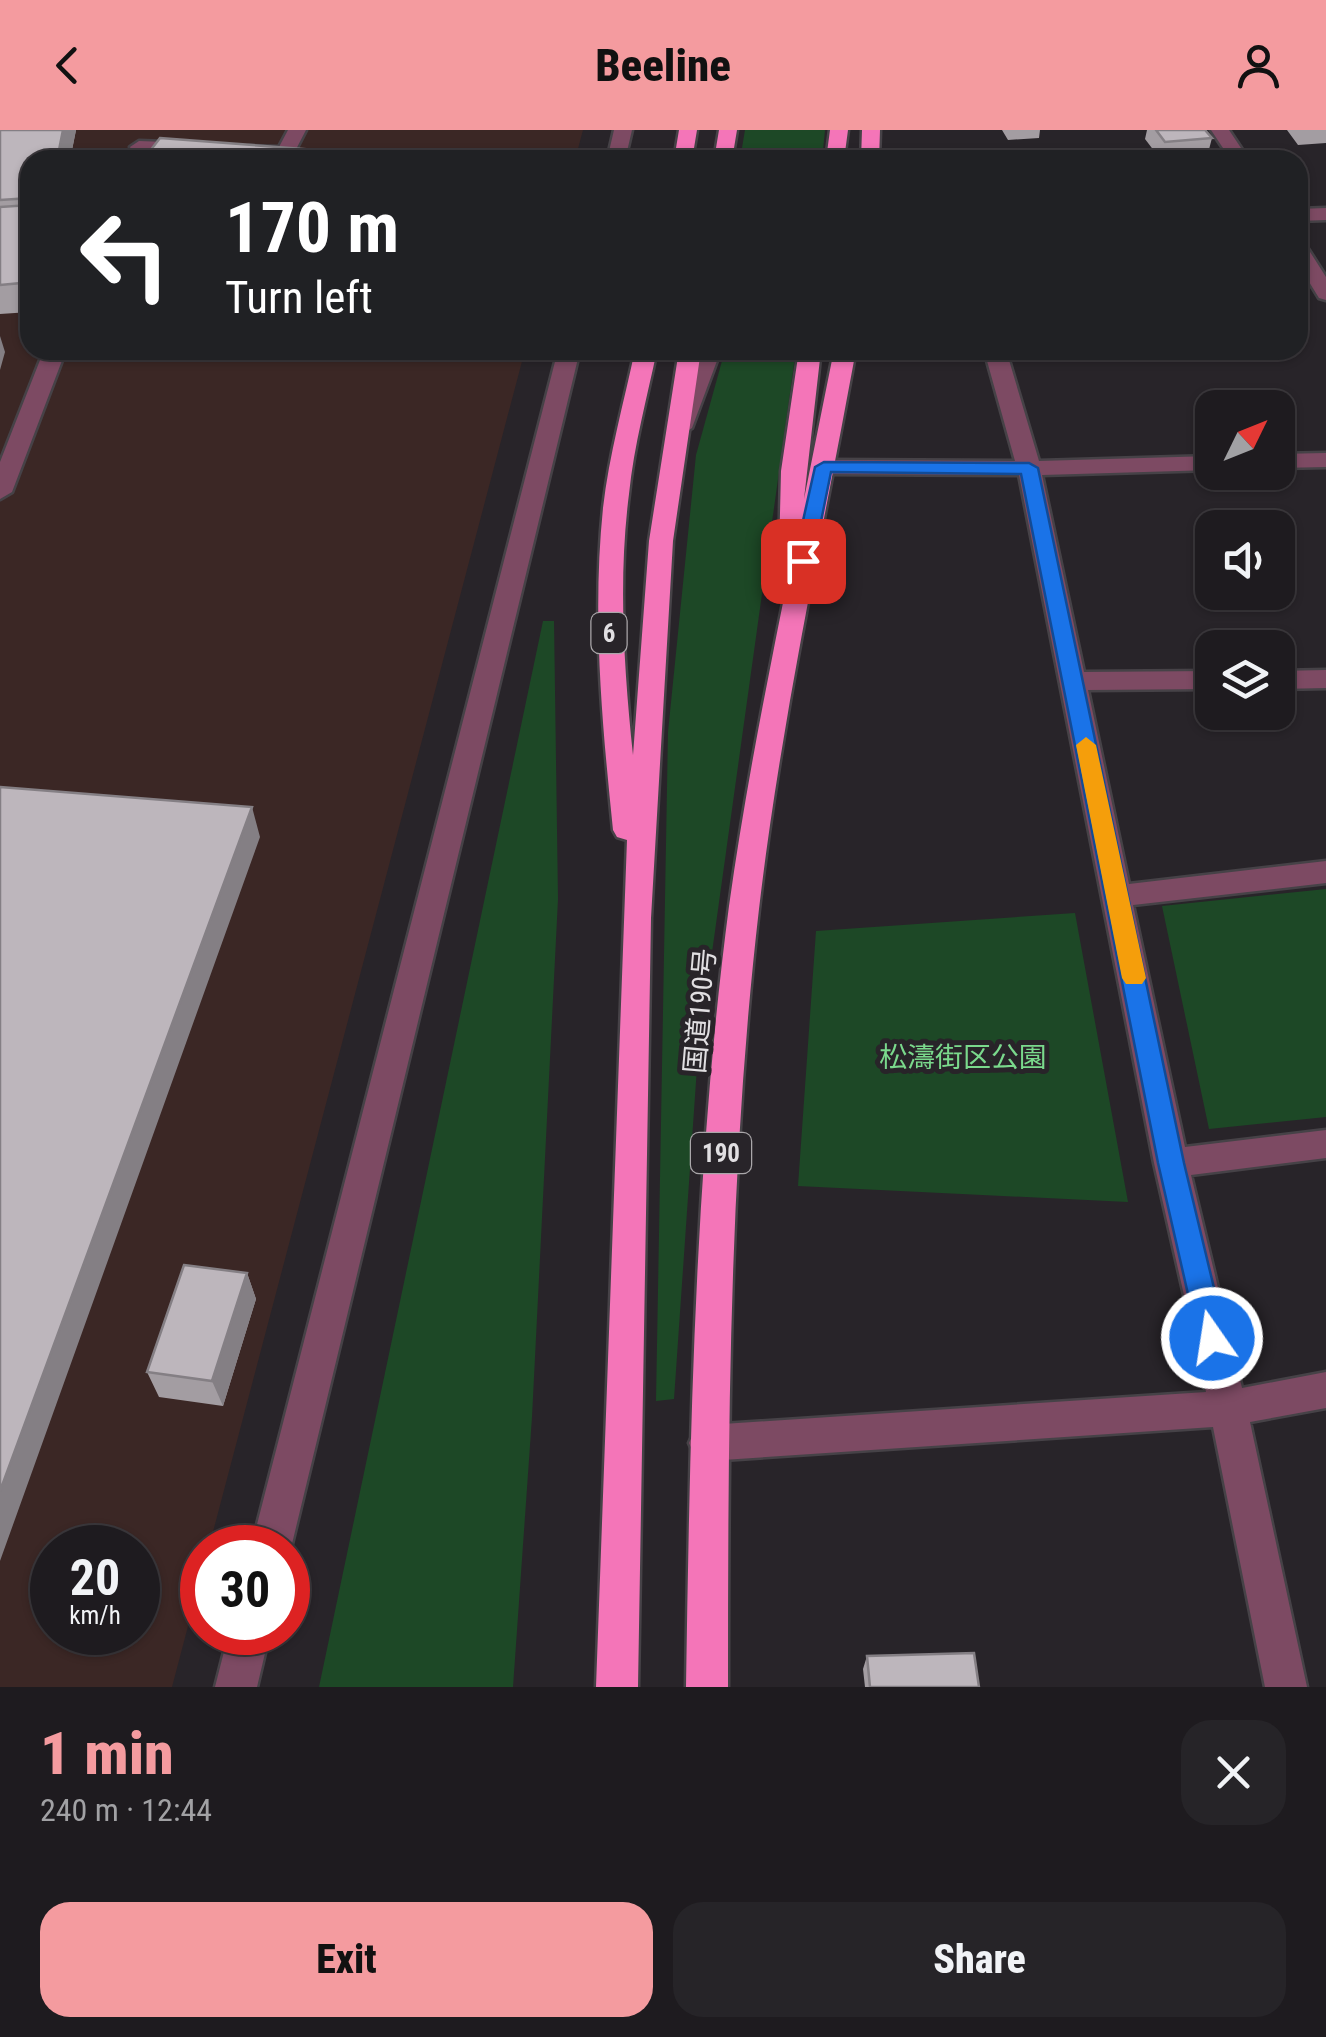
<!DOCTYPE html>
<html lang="en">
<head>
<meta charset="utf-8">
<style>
  :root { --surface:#1e1b1f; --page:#262428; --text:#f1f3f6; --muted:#a1a1a4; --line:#3c393d; --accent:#f49b9f }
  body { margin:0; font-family:"Roboto Condensed","Noto Sans JP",sans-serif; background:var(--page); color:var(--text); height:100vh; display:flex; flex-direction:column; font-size:38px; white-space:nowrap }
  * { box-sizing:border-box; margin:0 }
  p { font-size:32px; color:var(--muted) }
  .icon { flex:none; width:55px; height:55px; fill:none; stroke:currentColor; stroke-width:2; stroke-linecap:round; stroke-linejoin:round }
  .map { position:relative; height:1557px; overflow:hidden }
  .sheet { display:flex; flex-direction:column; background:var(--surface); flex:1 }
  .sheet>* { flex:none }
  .top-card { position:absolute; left:20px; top:20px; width:1288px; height:210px; border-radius:30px; box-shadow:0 2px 8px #0004,0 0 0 2px var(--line); background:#202124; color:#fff; overflow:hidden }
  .needle { width:65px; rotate:47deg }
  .buttons { position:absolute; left:1195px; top:260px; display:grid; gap:20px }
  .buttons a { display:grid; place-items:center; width:100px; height:100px; border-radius:20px; background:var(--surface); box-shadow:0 2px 8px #0004,0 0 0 2px var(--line); font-size:50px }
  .speed { position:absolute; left:30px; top:1395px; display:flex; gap:20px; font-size:50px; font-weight:700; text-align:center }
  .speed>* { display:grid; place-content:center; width:130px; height:130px; border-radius:50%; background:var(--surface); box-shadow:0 2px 8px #0004,0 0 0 2px var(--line); line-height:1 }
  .speed small { font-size:25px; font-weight:400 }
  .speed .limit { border:15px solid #d22; background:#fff; color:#111 }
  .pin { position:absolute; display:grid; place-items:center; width:85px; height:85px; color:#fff; margin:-42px; border-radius:20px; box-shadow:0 5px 15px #0006 }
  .me { position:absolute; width:110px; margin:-55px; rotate:347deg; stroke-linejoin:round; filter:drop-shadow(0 0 8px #0008) }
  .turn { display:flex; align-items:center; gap:35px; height:210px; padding:0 40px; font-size:45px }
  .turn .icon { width:130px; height:130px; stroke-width:2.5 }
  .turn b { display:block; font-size:70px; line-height:85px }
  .round { display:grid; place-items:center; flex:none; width:105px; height:105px; border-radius:30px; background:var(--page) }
  .head { display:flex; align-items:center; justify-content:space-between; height:170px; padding:0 40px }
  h1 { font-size:60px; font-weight:800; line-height:75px; color:var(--accent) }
  .button { display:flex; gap:20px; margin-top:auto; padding:20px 40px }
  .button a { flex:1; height:115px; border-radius:30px; background:var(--accent); color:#111; font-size:40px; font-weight:800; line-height:115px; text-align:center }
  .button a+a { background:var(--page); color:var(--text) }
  header { display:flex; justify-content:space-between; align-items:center; height:130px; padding:0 40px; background:var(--accent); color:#111; font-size:45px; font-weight:800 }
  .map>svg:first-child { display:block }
  .industrial { fill:#3b2725; fill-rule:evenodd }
  .green { fill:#1d4826 }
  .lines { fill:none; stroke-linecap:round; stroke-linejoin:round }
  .minor-casing { stroke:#464247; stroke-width:5 }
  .highway-casing { stroke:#464247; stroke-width:5 }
  .minor { fill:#7d4a63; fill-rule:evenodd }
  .highway { fill:#f475b8; fill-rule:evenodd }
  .wall { fill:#a39da2 }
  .shaded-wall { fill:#847f84 }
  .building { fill:#bdb6bc; stroke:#847f84; stroke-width:2.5 }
  .route { fill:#1a73e8; stroke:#114b97; stroke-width:2.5 }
  .slow { fill:#f59e0b }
  .labels { text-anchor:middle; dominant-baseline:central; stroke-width:10; stroke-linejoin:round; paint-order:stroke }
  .shield { fill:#282429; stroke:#aaa7aa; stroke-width:2.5 }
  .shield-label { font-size:25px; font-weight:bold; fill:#e1dfe2 }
  .street-label { font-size:28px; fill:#e1dfe2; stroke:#282429 }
  .park-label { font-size:28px; fill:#7ad98c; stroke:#282429 }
</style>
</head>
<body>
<header><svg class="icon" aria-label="back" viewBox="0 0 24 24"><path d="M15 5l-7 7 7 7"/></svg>Beeline<svg class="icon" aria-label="person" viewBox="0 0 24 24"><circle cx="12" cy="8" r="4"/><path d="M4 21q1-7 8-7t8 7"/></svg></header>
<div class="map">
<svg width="1326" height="1557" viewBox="0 0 1326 1557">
  <rect width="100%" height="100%" fill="#282429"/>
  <path class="industrial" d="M0 0H583L575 30H30V220H525L209 1417 202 1418V1443L172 1557H0ZM52 1418H138V1502H52Z"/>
  <path class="green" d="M745 0H825L822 30H740Z
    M725 220H796L698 923 674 1269 656 1271 668 602 696 325Z
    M543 491H554L558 769 532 1287 513 1557H319Z
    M1326 759V987L1209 999 1162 776Z
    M1075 783 1128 1072 798 1056 816 801Z"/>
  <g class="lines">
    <g class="minor-casing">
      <path id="minor" d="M288 0H306L292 27 249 28 240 22 249 16 279 17Z
        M614 0H632L625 30H607Z
        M1211 0H1229L1249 30H1231Z
        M139 11 193 13 202 19 193 25 132 21 130 17Z
        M1326 78V90L1298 91V79Z
        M1298 112 1305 114 1326 147V170L1319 168 1298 134Z
        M44 220H66L12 362 0 369V332Z
        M558 220H580L291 1418 288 1426V1418H251Z
        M699 220H721L692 298 681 305 673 303 670 298Z
        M984 220H1006L1039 331 1212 326V340L1042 345 1084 542 1212 541V559L1088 560 1129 754 1326 731V753L1133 775 1185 1017 1326 1000V1028L1191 1045 1242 1258 1326 1242V1278L1250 1292 1307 1557H1265L1213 1297 708 1331 695 1326 689 1313 695 1300 708 1295 1206 1262 1154 1033 1019 345 824 344 812 337 824 330 1015 331Z
        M1326 323V337L1278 338V324Z
        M1326 540V558L1278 559V541Z
        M229 1502H270L257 1557H215Z"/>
    </g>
    <g class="highway-casing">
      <path id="highway" d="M679 0H697L692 30H674Z
        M719 0H737L732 30H714Z
        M830 0H848L844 30H826Z
        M862 0H880L879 30H861Z
        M635 220H657C647 268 634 315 629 364 618 450 624 539 633 625L649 411 679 220H701L673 411 651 788 638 1557H596L627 710 617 707 613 700C602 593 592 485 603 378 609 325 624 272 635 220Z
        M799 220H821L804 369 834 220H856C822 406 781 591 759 779 729 1037 728 1297 728 1557H686C690 1297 695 1035 729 776 745 661 768 547 791 433L779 425 781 341Z"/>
    </g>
    <use href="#minor" class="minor"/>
    <use href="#highway" class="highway"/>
  </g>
  <path class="wall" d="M0 0H76L70 30H30V182L0 184Z
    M1002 0H1040L1039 8 1008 10Z
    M1147 0H1205L1212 8 1207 27 1161 30 1145 9Z
    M1287 0H1326V13L1298 15Z
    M247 1143 256 1169 223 1276 159 1267 147 1242Z
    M867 1526 979 1557H865L863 1539Z"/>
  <path class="shaded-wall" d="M63 0H76L70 30H57Z
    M30 105V182L21 153Z
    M0 206 5 222 0 240Z
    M252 677 260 707 0 1431V1361Z
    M247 1143 256 1169 223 1276 212 1251Z"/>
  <path class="building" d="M0 0H63L57 30H30V68L0 70Z
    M1156 0H1205L1212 8 1165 12Z
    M160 8 448 30H143Z
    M30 75V105L21 153 0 155V77Z
    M0 657 252 677 0 1361Z
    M184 1135 247 1143 212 1251 147 1242Z
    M974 1523 979 1557H870L867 1526Z"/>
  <path class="route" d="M824 332 1029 333 1038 338 1184 1033 1226 1208 1222 1217 1212 1220 1202 1217 1198 1208 1158 1033 1021 344 831 342 813 431 803 437 794 431 815 337Z"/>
  <path class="slow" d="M1086 607 1096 615 1146 848 1142 854H1126L1122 848 1076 615Z"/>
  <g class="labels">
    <g class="shield">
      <rect x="591.5" y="483" width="35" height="40" rx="8"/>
      <rect x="691" y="1003" width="60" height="40" rx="8"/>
    </g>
    <g class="shield-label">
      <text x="609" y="503">6</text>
      <text x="721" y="1023">190</text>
    </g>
    <g class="street-label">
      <text transform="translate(700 881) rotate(-85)">国道190号</text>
    </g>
    <g class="park-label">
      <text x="963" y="927">松濤街区公園</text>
    </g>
  </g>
</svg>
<div class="buttons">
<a><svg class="needle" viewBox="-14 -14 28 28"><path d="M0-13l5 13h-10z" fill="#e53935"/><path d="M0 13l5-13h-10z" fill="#a1a1a4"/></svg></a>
<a><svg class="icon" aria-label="sound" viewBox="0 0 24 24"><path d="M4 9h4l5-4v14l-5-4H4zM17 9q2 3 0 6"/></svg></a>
<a><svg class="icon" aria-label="layers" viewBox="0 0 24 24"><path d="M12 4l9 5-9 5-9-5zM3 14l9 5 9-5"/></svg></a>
</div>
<div class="speed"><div>20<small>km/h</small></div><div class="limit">30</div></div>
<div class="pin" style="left:803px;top:431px;background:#d93025"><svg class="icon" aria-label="arrive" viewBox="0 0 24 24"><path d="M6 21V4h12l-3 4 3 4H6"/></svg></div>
<svg class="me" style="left:1212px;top:1208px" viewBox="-20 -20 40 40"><circle r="17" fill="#1a73e8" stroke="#fff" stroke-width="3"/><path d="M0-11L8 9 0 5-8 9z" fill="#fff"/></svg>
<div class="top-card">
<div class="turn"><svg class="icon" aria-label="left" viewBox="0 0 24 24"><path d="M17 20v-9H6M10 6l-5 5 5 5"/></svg><div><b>170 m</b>Turn left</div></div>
</div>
</div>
<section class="sheet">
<div class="head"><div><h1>1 min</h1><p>240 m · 12:44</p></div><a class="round"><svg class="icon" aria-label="close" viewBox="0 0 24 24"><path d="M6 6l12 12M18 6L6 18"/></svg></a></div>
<div class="button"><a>Exit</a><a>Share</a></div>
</section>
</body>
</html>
